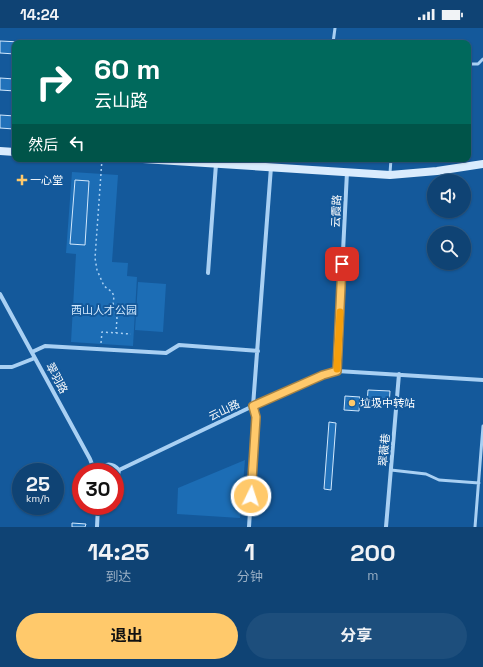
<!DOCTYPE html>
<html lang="zh">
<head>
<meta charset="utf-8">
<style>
  :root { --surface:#0f4374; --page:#1d4e7c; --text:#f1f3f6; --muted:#9bb0c5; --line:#2f5c86; --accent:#ffc96b }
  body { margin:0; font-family:"Space Grotesk","Noto Sans SC",sans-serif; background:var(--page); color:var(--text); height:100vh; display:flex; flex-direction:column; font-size:15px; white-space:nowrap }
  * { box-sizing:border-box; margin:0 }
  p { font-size:13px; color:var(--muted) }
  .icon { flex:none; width:22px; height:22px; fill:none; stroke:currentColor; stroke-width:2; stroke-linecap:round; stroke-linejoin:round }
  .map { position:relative; height:499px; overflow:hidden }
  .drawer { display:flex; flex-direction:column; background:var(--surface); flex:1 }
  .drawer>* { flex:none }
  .guide { position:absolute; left:12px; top:12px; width:459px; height:122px; border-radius:8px; box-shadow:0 1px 3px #0004,0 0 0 1px var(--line); background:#00695c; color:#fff; overflow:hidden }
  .controls { position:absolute; left:427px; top:146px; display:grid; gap:8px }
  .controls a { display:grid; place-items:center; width:44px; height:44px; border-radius:50%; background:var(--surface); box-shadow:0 1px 3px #0004,0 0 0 1px var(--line); font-size:20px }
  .speed { position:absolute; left:12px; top:435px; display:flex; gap:8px; font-size:20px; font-weight:700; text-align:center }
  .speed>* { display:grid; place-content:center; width:52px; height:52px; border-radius:50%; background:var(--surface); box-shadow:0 1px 3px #0004,0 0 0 1px var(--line); line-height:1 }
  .speed small { font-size:10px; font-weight:400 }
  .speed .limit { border:6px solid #d22; background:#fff; color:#111 }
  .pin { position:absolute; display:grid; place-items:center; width:34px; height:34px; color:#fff; margin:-17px; border-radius:8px; box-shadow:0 2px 6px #0006 }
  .me { position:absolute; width:44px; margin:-22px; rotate:4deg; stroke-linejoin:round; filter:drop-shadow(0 0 3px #0008) }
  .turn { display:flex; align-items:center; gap:14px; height:84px; padding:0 16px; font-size:18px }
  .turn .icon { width:52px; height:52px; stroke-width:2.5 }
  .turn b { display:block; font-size:28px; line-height:34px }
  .then { display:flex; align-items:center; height:38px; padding:0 16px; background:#0003; gap:8px; font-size:15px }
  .eta { display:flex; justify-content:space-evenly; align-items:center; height:68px; text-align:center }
  .eta b { font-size:24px; font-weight:700; line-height:28px }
  .action { display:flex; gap:8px; margin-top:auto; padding:8px 16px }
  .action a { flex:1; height:46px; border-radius:24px; background:var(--accent); color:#111; font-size:16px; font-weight:700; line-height:46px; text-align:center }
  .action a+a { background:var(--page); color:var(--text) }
  .status { display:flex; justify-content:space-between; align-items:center; height:28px; padding:0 20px; background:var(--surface); direction:ltr }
  .status svg { height:11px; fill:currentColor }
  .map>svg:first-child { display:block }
  .green { fill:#1c6db5 }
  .building { fill:#2272ba; stroke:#d1e8fd }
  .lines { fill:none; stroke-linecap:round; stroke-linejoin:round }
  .path { stroke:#a9d0f3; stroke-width:1.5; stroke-dasharray:2 3; stroke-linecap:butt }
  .lane { stroke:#a9d0f3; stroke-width:3 }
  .street { stroke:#a9d0f3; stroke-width:4 }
  .secondary { stroke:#d9ebfd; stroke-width:8 }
  .route-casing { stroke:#a68346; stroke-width:10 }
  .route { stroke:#ffc96b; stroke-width:7 }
  .slow { stroke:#f59e0b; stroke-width:7 }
  .poi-dot { fill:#ffc96b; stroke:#14599b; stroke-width:1.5 }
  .labels { text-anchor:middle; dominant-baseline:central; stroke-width:4; stroke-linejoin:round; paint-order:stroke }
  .poi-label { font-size:11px; fill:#fff; stroke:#14599b; text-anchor:start }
  .street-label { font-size:11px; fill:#fff; stroke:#14599b }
  .park-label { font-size:11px; fill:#d1e8fd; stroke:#14599b }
</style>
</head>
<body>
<div class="status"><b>14:24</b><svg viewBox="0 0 49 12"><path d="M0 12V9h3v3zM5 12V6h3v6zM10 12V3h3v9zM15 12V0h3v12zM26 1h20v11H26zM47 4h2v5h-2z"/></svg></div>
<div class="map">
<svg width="483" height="499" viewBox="0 0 483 499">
  <rect width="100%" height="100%" fill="#14599b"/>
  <path class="green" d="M72 144 118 147 112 234 128 235 127 248 137 249 133 318 71 314 76 226 66 225Z
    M138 254 166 256 163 304 135 302Z
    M245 432 240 490 177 486 178 460Z"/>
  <path class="building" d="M0 13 21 14V15H15V26L0 25Z
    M0 50 15 51V63L0 62Z
    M0 87 15 88 14 101 0 100Z
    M75 152 89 153 85 217 70 216Z
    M368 362 390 363 389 377 367 375Z
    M345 368 360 369 359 383 344 382Z
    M329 394 336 395 331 462 324 461Z
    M72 495 86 496 85 499H72Z"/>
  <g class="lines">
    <path class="path" d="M102 131 95 230 97 242 104 258 112 264 114 268 113 277 117 290 116 305
      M101 315 102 304 131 306"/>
    <path class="lane" d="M333 15 335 0
      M468 36H478L483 31
      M390 145 391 131
      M391 442 426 446 439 452 479 455
      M475 499 483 398"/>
    <path class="street" d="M208 245 216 136
      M0 266 90 431 95 444
      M32 324 45 318 166 325 179 317 258 323
      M0 339H12L35 330
      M337 343 347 144
      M119 442 253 378 323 347 337 343 483 352
      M97 444C103 435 112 434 119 442L118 447 115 452
      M97 499 98 478
      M249 499 256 389 253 378 271 139
      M386 499 399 346"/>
    <path class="secondary" d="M0 123 15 124
      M143 131 390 147 437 143 483 136"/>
  </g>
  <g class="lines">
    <g class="route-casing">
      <path id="route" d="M251 468 256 389 253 378 323 347 337 343 342 236"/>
    </g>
    <use href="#route" class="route"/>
    <path class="slow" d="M337 341 340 284"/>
  </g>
  <g class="poi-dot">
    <path d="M20 146h4v4h4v4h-4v4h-4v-4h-4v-4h4z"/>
    <circle cx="352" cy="375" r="4"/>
  </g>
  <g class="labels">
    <g class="poi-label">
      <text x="30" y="152">一心堂</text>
      <text x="360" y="375">垃圾中转站</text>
    </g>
    <g class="street-label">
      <text transform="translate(336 183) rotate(-87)">云霞路</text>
      <text transform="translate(57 350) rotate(62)">翠羽路</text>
      <text transform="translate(224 382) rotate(-26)">云山路</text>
      <text transform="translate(384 422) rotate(-85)">翠薇巷</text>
    </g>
    <g class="park-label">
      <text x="104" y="282">西山人才公园</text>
    </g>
  </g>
</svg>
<div class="controls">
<a><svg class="icon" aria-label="sound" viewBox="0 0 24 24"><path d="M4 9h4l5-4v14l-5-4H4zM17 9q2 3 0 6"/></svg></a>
<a><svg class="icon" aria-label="search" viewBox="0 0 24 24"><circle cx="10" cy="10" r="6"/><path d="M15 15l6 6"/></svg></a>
</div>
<div class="speed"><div>25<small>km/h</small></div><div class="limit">30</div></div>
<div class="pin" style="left:342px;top:236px;background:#d93025"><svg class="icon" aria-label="arrive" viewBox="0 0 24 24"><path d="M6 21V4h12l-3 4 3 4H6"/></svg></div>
<svg class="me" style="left:251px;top:468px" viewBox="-20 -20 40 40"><circle r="17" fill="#ffc96b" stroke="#fff" stroke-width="3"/><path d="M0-11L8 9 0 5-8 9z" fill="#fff"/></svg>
<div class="guide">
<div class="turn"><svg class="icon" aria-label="right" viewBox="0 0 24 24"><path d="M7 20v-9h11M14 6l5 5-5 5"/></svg><div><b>60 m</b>云山路</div></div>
<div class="then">然后<svg class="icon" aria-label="left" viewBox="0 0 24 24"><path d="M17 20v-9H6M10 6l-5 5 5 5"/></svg></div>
</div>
</div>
<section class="drawer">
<div class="eta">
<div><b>14:25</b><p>到达</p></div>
<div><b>1</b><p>分钟</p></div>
<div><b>200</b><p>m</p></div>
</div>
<div class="action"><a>退出</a><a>分享</a></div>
</section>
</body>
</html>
